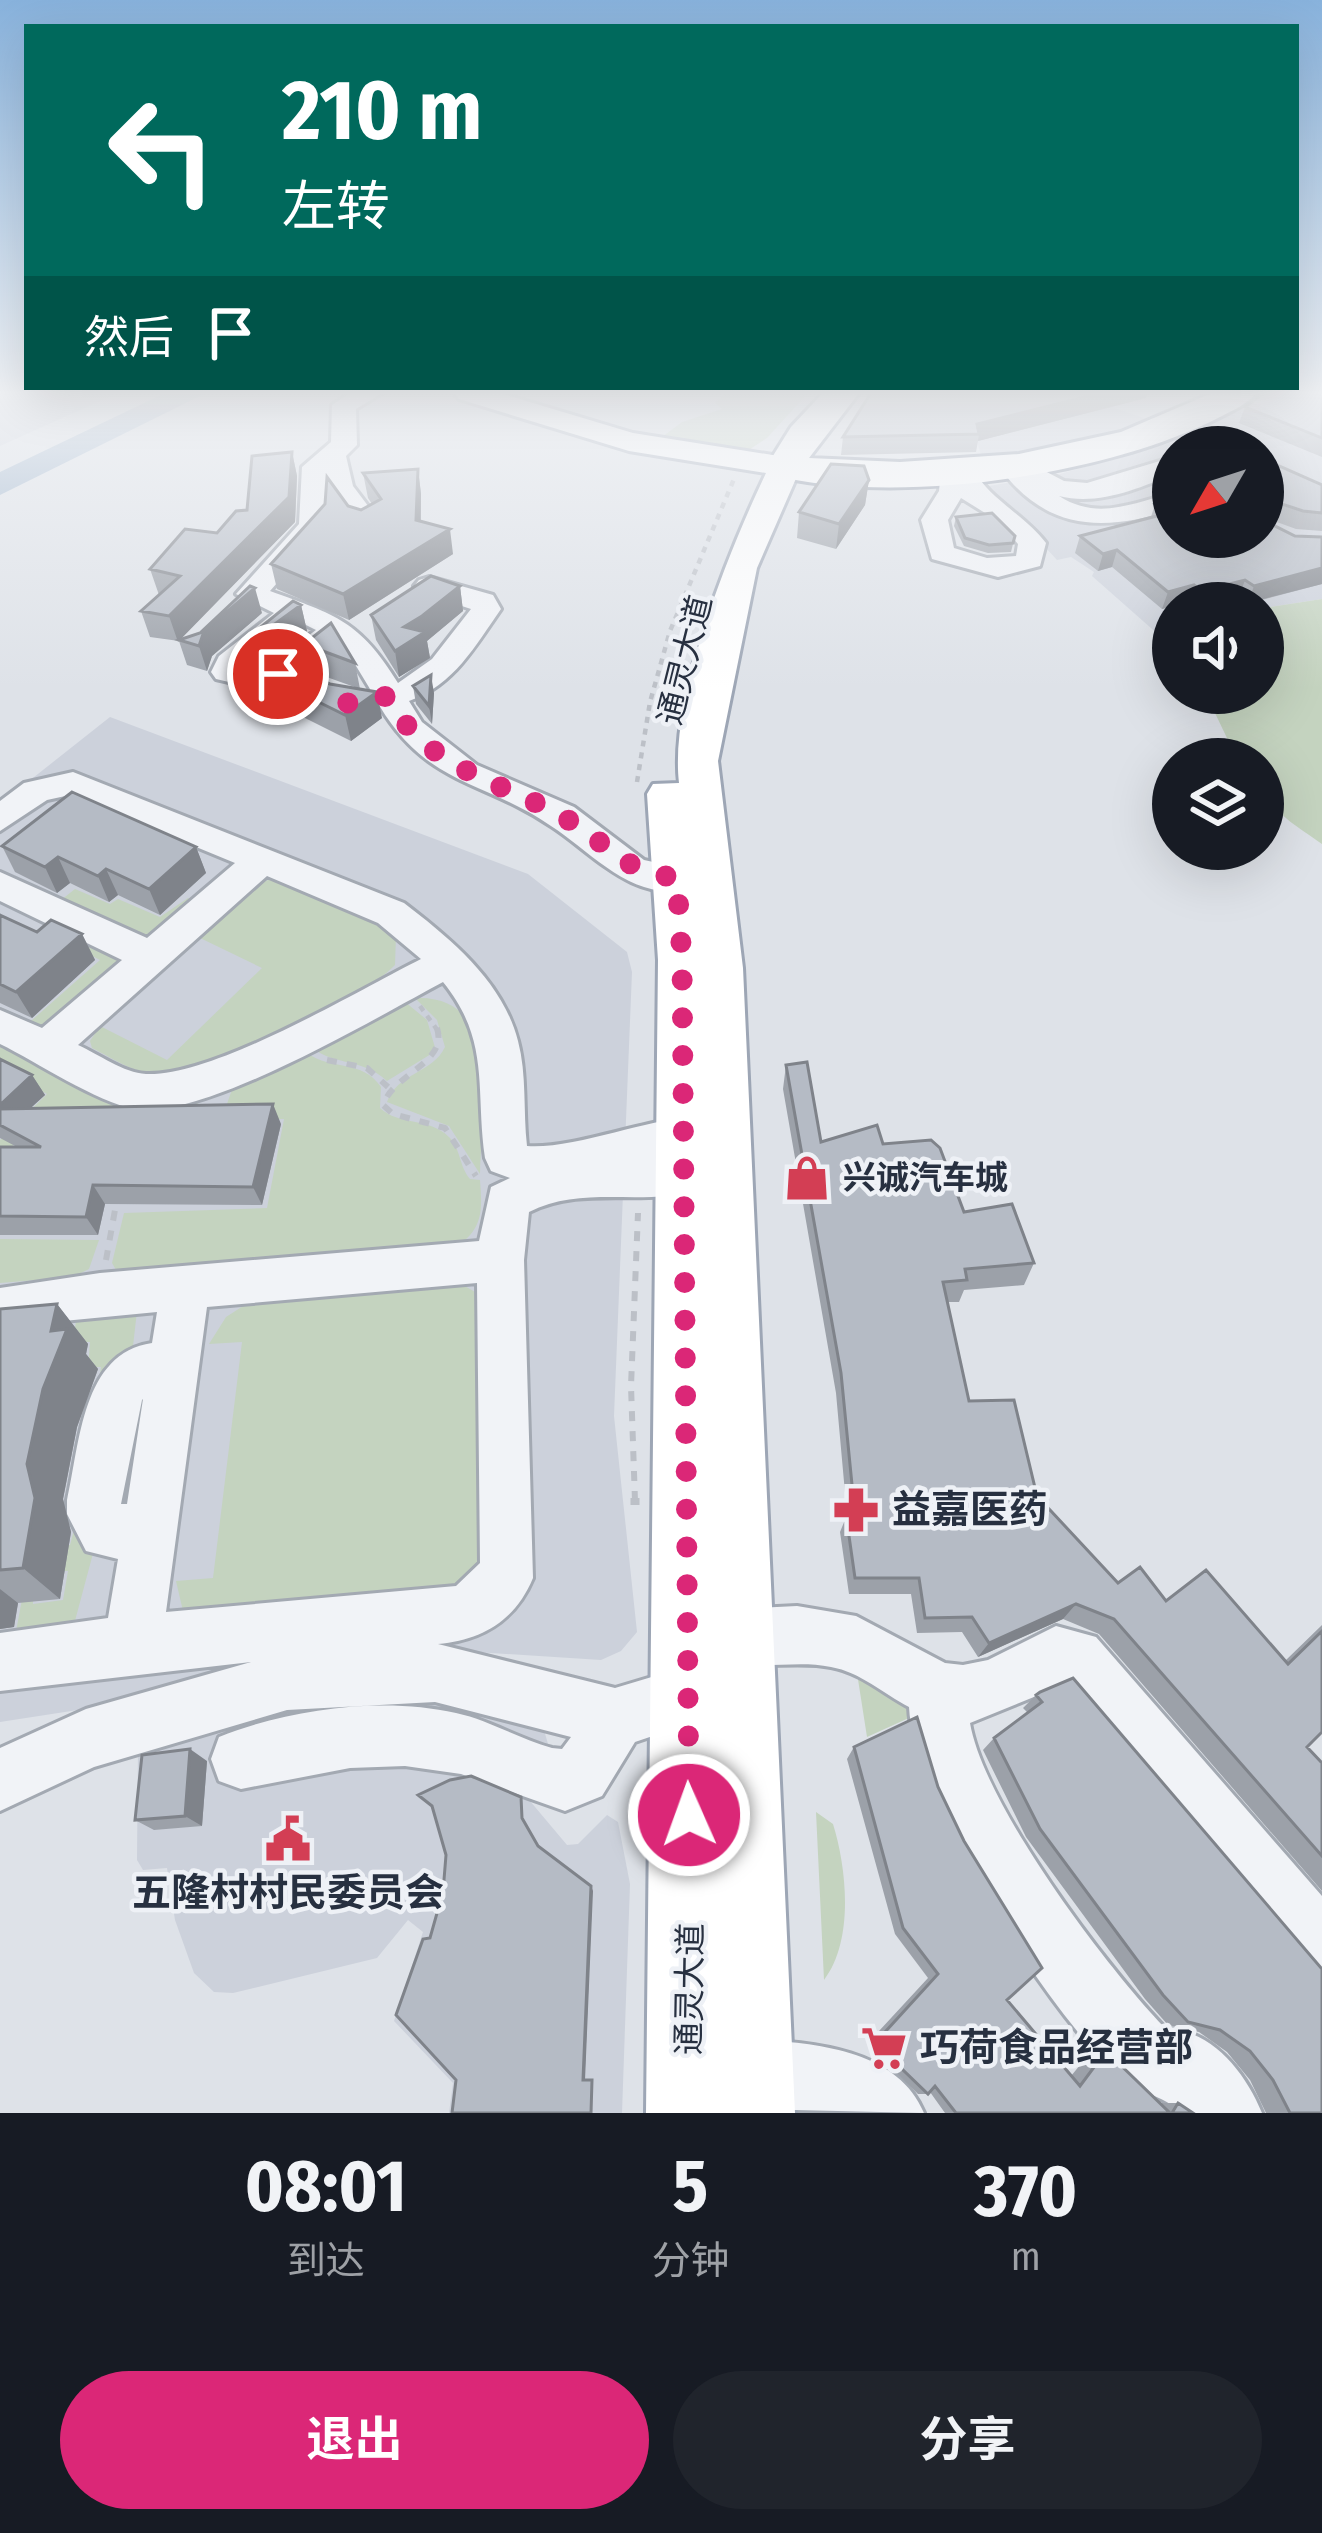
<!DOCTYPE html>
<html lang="zh">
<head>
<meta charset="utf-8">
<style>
  :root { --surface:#171b24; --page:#20242c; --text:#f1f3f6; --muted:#9ea1a6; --accent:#db2777 }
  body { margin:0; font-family:"Fira Sans Condensed","Noto Sans SC",sans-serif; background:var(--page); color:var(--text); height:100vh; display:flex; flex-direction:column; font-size:45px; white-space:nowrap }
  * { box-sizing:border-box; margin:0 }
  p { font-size:39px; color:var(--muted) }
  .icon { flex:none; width:66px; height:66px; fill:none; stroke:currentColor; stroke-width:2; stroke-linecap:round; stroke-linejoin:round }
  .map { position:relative; height:2113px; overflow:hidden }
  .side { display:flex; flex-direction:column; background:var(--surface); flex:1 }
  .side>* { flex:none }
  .top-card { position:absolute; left:24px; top:24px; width:1275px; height:366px; border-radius:0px; box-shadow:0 12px 48px #0002; background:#00695c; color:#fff; overflow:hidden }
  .needle { width:78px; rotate:231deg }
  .fabs { position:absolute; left:1152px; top:426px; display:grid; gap:24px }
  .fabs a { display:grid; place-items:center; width:132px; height:132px; border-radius:50%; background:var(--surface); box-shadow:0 12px 48px #0002; font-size:60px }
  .pin { position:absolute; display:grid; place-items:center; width:102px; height:102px; color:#fff; margin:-51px; border:6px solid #fff; border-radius:50%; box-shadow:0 3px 12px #0007 }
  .me { position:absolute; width:132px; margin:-66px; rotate:358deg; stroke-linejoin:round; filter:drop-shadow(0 0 9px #0008) }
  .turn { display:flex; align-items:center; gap:42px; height:252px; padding:0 60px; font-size:54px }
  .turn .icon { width:156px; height:156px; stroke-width:2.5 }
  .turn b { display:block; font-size:84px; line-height:102px }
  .then { display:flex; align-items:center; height:114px; padding:0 60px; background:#0003; gap:24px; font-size:45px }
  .eta { display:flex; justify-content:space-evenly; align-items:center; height:204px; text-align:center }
  .eta b { font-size:72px; font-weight:700; line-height:84px }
  .cta { display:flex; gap:24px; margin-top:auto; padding:24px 60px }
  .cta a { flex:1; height:138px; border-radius:72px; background:var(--accent); color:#fff; font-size:48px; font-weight:700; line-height:138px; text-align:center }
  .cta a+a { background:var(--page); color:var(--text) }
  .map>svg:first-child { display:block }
  .built { fill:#ccd1db; fill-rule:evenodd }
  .green { fill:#c4d3bf }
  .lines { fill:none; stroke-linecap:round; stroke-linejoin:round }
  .river { fill:#98b0ca; fill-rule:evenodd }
  .minor-casing { stroke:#a3a9b2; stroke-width:6 }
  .major-casing { stroke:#9da6b5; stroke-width:6 }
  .highway-casing { stroke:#858fa0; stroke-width:6 }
  .path-far2 { stroke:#bcc0c7; stroke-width:4.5; stroke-dasharray:6 6; stroke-linecap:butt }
  .path-far1 { stroke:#bcc0c7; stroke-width:6; stroke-dasharray:10 10; stroke-linecap:butt }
  .path { stroke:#bcc0c7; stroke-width:9; stroke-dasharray:14 14; stroke-linecap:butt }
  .minor { fill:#f1f3f7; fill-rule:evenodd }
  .major { fill:#fff; fill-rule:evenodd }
  .highway { fill:#fff; fill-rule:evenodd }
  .wall { fill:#9ca1a9 }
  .shaded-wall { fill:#7f838a }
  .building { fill:#b5bbc5; stroke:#7f838a; stroke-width:3 }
  .route { stroke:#db2777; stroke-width:21; stroke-dasharray:0 37.8 }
  .labels { text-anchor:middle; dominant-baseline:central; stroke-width:9; stroke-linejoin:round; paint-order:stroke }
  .street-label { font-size:33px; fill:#273040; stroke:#eef1f6 }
  .poi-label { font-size:33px; font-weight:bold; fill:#273040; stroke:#eef1f6; text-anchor:start }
  .near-poi-label { font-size:39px; font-weight:bold; fill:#273040; stroke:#eef1f6; text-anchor:start }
</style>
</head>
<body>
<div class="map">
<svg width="1322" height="2113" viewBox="0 0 1322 2113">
  <rect width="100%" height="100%" fill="#dee2e8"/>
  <path class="built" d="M0 393H118L0 446Z
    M916 393H1071L1161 424 983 463 976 437Z
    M1271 393H1322V599L1263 608V603H1173V631L1160 636 1092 576 1094 572 1071 557 1057 560 989 486 1060 474 1183 439ZM1173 447H1263V537H1173Z
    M110 717 528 874 627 952 632 972 614 1416 637 1632 621 1651 601 1660 460 1651 0 1722V804Z
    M403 1692 530 1720 544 1730 548 1744 530 1801 567 1845 578 1844 607 1815 618 1822 630 1884 622 2113H449L453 2083 394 2021 423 1932 408 1920 377 1958 233 1993 214 1992 194 1973 175 1920 167 1868 143 1870 137 1860 138 1747 271 1704Z"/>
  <path class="green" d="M725 393H808L767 438 741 455 658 440 682 422 722 409 715 403Z
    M1322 599V844C1283 816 1263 810 1263 759H1237L1215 713 1213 693H1263V608Z
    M273 878 379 917 396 935 395 965C365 998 206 1072 161 1074 136 1075 114 1059 92 1048L90 1041 100 1026 167 1060 262 968 198 937 254 886Z
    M75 889 110 904 118 899 160 917 188 898 198 903 147 940 56 904Z
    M88 937 127 960 47 1027 35 1029 0 1016V1007L31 1021 100 960 75 947Z
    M415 998C506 994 481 1112 480 1174L449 1126 387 1102C397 1073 433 1073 445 1047L437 1020Z
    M404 1001 427 1020 436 1051 387 1081C361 1056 328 1067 308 1043Z
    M9 1039 162 1114 199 1098 194 1123 20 1127 7 1162H0V1140L47 1094 0 1069V1047Z
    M307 1053C332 1071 362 1059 381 1087L380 1108C399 1126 429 1117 449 1137 461 1149 459 1166 470 1179L480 1180C482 1208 484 1227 459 1245L119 1275 112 1263 124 1213 267 1208 284 1119 221 1121 236 1078Z
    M0 1239 99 1240 89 1269 73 1277 0 1283Z
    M456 1281 482 1296 483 1562 454 1592 183 1611 176 1581 213 1578 242 1342 209 1344 226 1317 257 1297Z
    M137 1311 132 1355 97 1398 101 1367H88L90 1342H73L77 1314Z
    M78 1515H83L95 1546 72 1632 47 1650 0 1654V1645L14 1642 23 1594 33 1592V1604L63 1600 68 1571H53L58 1546 70 1545Z
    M857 1673 922 1712 867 1737Z
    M816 1812 833 1824C847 1869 854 1941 824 1980Z"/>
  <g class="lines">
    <path class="river" d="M165 393H206L0 495V472Z"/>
    <g class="minor-casing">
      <path id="minor" d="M350 393H382L356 409 357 445 346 456 353 486 381 523 367 531 357 529 328 488 327 526 270 591C336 615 360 621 398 683L432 659 471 609 419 592 414 586 419 580 429 577 493 595 501 609C475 646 454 685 409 701L422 722 477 765 574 807 644 860 690 870 696 879 690 888C634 904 593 853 551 826 484 780 427 786 379 705L370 703 365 696 370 689 347 651 337 644 268 691 216 679 211 672 219 656 274 613 236 594 299 524 302 467 331 442 332 405ZM300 622 316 630 262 670 245 666Z
        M1173 457V474C1138 489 1097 506 1059 496 1098 521 1132 503 1173 493V510C1105 531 1049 532 1002 471L1015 463 1031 472 1041 469 1064 481 1087 483Z
        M965 468 974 470C989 499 1025 515 1046 543L1040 566 998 577 932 559 921 520 939 491 941 471ZM961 498 998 521 1018 544 1016 556 987 558 954 548 948 520Z
        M73 772 404 903C451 939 503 982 518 1041 527 1075 523 1111 527 1146 578 1150 669 1110 699 1120L705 1133 699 1146 667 1156 700 1163 707 1176 700 1189C645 1208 584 1184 529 1212L524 1260 533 1578C515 1621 482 1640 438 1644L615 1688 685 1667 706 1676 715 1697 706 1718 635 1742 602 1796 565 1811 461 1774 405 1766 350 1768 241 1789 219 1781 211 1759 219 1737C289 1709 382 1696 456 1713 489 1720 519 1739 552 1748L562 1749 571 1737 435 1702 287 1710 94 1767 0 1811V1748L86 1709 251 1662 0 1691V1633L108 1618 118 1559 86 1551 67 1514V1500C80 1443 82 1353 152 1343L157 1312 22 1325 0 1334V1288L100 1273 479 1241 491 1187 510 1178 491 1171 485 1158C475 1089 491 1041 443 982 377 1017 205 1120 135 1109 96 1102 37 1062 0 1044V1010L42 1028 122 960 0 901V872L147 938 235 863 70 795 47 800 0 831V801L24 783ZM267 876 378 923 421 959C357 991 214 1077 146 1074 124 1073 98 1054 78 1045ZM477 1283 480 1563 456 1586 166 1612 207 1307ZM143 1399 127 1504H121L142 1400Z
        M797 1606 856 1616 945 1663 963 1665 988 1660 1056 1626 1096 1637 1322 1896V1979L1299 1969 1061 1686 970 1723C984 1805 1107 1968 1166 2029 1210 2029 1245 2071 1262 2113H1181C1164 2094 1133 2093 1113 2072 1043 2001 914 1806 909 1707 884 1694 860 1672 831 1667 792 1659 752 1673 716 1658L707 1638 716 1618 736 1609Z
        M750 2039C811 2043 897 2048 924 2113L750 2109 726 2098 715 2074 726 2050Z"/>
    </g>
    <g class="major-casing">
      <path id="major" d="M454 393H500L633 433 785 457 801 467 757 568 718 761 743 968 795 2113H646L658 960 647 794 653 784 679 783C669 698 729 551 766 473L629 451 459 399Z"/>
    </g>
    <g class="highway-casing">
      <path id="highway" d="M823 393H859L809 458 900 462 1019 454 1121 432 1212 393H1256C1247 405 1231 411 1218 418 1105 476 896 506 772 475L766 467 791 427Z"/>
    </g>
    <path class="path-far2" d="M637 782 650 702 670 631 734 479
      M420 1006 438 1031"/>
    <path class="path-far1" d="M437 1028C448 1063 394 1073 383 1105L393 1114 445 1128 476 1176
      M327 1060 367 1068 388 1087
      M106 1260 115 1210
      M635 1501 631 1386 638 1213"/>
    <path class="path" d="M635 1498V1505"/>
    <use href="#minor" class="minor"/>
    <use href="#major" class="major"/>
    <use href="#highway" class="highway"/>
  </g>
  <path class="wall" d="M1322 393V457L1239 423 1245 407Z
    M1146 398 978 441 976 452 841 455 843 437Z
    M292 452 297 476 295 522 179 640 262 613 212 656 207 671 187 665 179 641 150 637 141 611 159 595 150 569 217 533 247 510Z
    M1268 461 1322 485V531L1296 529 1263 517Z
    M418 469 421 494V521L453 554 349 620 277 589 271 564 348 506 361 510 372 504 368 498 363 473Z
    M869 480 865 505 836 549 797 538 799 512Z
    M1155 504 1295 536 1322 537V584L1250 603H1246L1239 597 1215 603H1173V606L1162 609 1112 567 1098 571 1075 553 1080 536 1151 517Z
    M956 517 1015 536 1011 552 988 553 964 546 954 526Z
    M460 586 463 611 427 641 430 658 399 677 376 640 371 615Z
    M301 605 307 631 261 665 254 664 247 638Z
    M304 644 355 663 360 689 310 671Z
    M264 675 330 684 382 718 351 741 271 701Z
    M413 686 434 693 432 724 416 704Z
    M2 846 196 847 206 873 160 915 118 895 109 902 70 883 57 893 15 872Z
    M0 915 37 932 82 934 95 960 32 1018 0 1003Z
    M0 1059 32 1075 45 1095 30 1108 281 1124 262 1205 105 1204 98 1235H0V1147H17L0 1138Z
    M786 1065 821 1142 883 1144 964 1212 1034 1263 1024 1285 964 1290 959 1302H948L969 1401 1037 1496 1118 1583 1166 1601 1285 1661 1322 1625V1732L1307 1747 1322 1763V1891L1099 1634 1063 1619 978 1657 962 1632 917 1633 911 1594H849L840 1532 847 1515 836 1393 783 1089Z
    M57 1304 88 1344 86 1354 98 1369 77 1427 63 1499 71 1532 60 1599 18 1603 14 1627 0 1629V1309Z
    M1036 1695 1320 1968 1322 2113H1266L1250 2080 1227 2052 1199 2032 1168 2025 1145 1999 1026 1837 983 1750 994 1738 1028 1713 1023 1708Z
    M854 1747 1007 2000 1071 2076 1090 2053 1106 2051 1159 2103H1178L1193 2113H945L930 2092 928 2094H918L867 2044 928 1978 895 1934 847 1759Z
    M207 1761 202 1826 154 1830 135 1820Z"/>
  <path class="shaded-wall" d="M1101 393H1148L1146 398 978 441 979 434 977 424Z
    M292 452 297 476 295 522 178 642 169 616Z
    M418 469 421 494 420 545 416 520Z
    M869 480 865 505 836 549 839 524Z
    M450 529 453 554 349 620 343 594Z
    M1117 550 1112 567 1098 571 1103 554Z
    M1322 568V584L1248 603 1254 586Z
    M1245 580 1239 597 1215 603H1196L1201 591Z
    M1194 585 1188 603H1173V606L1162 609 1168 592Z
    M460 586 463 611 427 641 430 658 399 677 395 651 404 627Z
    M255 588 262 613 212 656 207 671 199 646 204 631Z
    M301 605 307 631 261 665 254 639Z
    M431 675 434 693 432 724 429 706Z
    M377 692 382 718 351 741 345 715Z
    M196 847 206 873 160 915 149 889Z
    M58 857 70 883 57 893 45 867Z
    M106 869 118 895 109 902 98 876Z
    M82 934 95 960 32 1018 16 992Z
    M32 1075 45 1095 9 1128 0 1115V1105Z
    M273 1104 281 1124 262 1205 253 1187Z
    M93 1185 105 1204 98 1235 86 1217Z
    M57 1304 88 1344 86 1354 98 1369 77 1427 63 1499 71 1532 60 1599 23 1568 27 1464Z
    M0 1589 18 1603 14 1627 0 1629Z
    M1076 1604 1063 1619 978 1657 989 1643Z
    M190 1749 207 1761 202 1826 185 1816Z
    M591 1886 593 1891 585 2080H583Z"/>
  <path class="building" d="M871 393H1101L977 424 979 434 843 437Z
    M1264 393H1322V438L1245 407Z
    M1240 441 1252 447H1226Z
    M292 452 289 497 169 616 141 611 180 576 150 569 185 529 217 533 236 511 247 510 252 456Z
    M1263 452 1268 461 1322 485V513L1303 511 1267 499 1263 516Z
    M831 464 864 466 869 480 839 524 799 512Z
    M418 469 416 520 450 529 343 594 271 564 325 504 327 477 348 506 361 510 381 499 363 473Z
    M1173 498V537H1263V520L1295 536 1322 537V568L1254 586 1245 580 1201 591 1194 585 1168 592 1117 550 1103 554 1080 536 1168 513 1155 504Z
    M992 513 1015 536 1013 543 989 545 965 538 956 517Z
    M431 576 460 586 422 616 404 627 425 632 395 651 371 615Z
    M250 586 255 588 204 631 199 646 179 640 200 633Z
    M293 601 301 605 254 639 247 638Z
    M331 623 355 663 304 644Z
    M286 666 330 684 377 692 345 715 264 675Z
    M431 675 429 706 413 686Z
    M72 792 196 847 149 889 106 869 98 876 58 857 45 867 2 846Z
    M0 915 37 932 51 920 82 934 16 992 0 984Z
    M0 1059 32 1075 0 1105Z
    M807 1062 821 1142 877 1125 883 1144 931 1140 940 1148 964 1212 1012 1204 1034 1263 965 1269 967 1280 943 1282 969 1401 1014 1400 1037 1496 1118 1583 1140 1567 1166 1601 1206 1570 1288 1664 1322 1631V1732L1307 1747 1322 1763V1856L1114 1619 1076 1604 989 1643 972 1617 925 1618 919 1578H855L846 1515H855L841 1373 786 1065Z
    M273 1104 253 1187 93 1185 86 1217 0 1216V1147H41L0 1125V1109Z
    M57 1304 51 1331 67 1329 43 1389 27 1464 35 1498 23 1568 0 1570V1309Z
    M1073 1678 1322 1969V2113H1290L1273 2080 1250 2051 1220 2030 1188 2022 1163 1995 1040 1829 994 1738 1042 1702 1036 1695 1040 1692Z
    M917 1717 938 1787 964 1841 1042 1968 1007 2000 1080 2086 1106 2051 1170 2113H956L935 2086 928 2094 875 2043 938 1974 903 1928 854 1747Z
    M190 1749 185 1816 135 1820 142 1755Z
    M471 1776 521 1797 522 1818 538 1846 591 1886 583 2080H592L591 2113H452L456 2080 396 2015 423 1939 430 1938 443 1892 446 1855 432 1806 418 1795 450 1780Z
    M1178 2103 1193 2113H1172Z"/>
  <linearGradient id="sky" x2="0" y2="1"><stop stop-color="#88b2dc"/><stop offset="0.57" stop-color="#f0f2f5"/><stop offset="1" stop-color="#f0f2f5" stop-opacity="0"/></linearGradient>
  <rect width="1322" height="689" fill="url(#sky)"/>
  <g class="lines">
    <path class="route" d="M278 674 348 703 388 696C423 768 501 781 563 817 613 845 614 868 677 878L682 960 689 1815"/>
  </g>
  <defs>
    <g id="shop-bare" transform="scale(3.6)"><path d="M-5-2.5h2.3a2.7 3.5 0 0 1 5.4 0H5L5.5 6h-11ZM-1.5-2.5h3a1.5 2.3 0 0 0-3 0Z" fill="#d33e54" stroke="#eef1f6" stroke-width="2.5" paint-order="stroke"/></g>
    <g id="pharmacy-bare" transform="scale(3.6)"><path d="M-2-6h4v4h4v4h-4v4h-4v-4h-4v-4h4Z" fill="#d33e54" stroke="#eef1f6" stroke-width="2.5" paint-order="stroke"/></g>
    <g id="civic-bare" transform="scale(3.6)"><path d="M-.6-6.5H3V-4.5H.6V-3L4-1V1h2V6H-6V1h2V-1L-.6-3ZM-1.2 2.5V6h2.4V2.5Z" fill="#d33e54" stroke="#eef1f6" stroke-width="2.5" paint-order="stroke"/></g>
    <g id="supermarket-bare" transform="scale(3.6)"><path d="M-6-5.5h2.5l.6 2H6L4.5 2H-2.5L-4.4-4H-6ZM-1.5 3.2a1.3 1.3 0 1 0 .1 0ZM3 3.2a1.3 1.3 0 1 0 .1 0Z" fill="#d33e54" stroke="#eef1f6" stroke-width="2.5" paint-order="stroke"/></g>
  </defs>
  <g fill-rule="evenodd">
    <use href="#shop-bare" x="807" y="1178"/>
    <use href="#pharmacy-bare" x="856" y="1510"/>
    <use href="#civic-bare" x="288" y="1839"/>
    <use href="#supermarket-bare" x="884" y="2048"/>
  </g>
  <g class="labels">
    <g class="street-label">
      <text transform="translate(685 660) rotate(-76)">通灵大道</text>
      <text transform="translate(690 1989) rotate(-89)">通灵大道</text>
    </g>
    <g class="poi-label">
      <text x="843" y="1178">兴诚汽车城</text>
    </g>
    <g class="near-poi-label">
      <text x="892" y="1510">益嘉医药</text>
      <text x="288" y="1893" text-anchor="middle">五隆村村民委员会</text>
      <text x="920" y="2048">巧荷食品经营部</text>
    </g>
  </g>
</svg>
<div class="fabs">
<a><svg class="needle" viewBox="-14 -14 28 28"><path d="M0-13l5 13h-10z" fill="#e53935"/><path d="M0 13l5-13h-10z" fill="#9ea1a6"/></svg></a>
<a><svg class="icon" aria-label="sound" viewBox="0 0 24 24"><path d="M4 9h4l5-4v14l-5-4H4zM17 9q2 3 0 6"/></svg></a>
<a><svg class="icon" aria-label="layers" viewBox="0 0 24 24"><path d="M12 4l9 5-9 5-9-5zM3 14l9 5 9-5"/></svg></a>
</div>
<div class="pin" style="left:278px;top:674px;background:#d93025"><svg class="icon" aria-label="arrive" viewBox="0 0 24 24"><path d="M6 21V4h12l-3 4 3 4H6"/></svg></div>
<svg class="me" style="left:689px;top:1815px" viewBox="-20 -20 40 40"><circle r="17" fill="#db2777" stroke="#fff" stroke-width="3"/><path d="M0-11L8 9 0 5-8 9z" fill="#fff"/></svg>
<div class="top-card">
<div class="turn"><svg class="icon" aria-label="left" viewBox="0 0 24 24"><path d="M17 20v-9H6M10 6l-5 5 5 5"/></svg><div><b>210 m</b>左转</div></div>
<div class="then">然后<svg class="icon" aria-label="arrive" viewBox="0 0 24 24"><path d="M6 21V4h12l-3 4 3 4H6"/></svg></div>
</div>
</div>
<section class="side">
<div class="eta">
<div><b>08:01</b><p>到达</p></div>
<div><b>5</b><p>分钟</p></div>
<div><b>370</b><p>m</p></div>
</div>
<div class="cta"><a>退出</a><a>分享</a></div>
</section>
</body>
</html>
